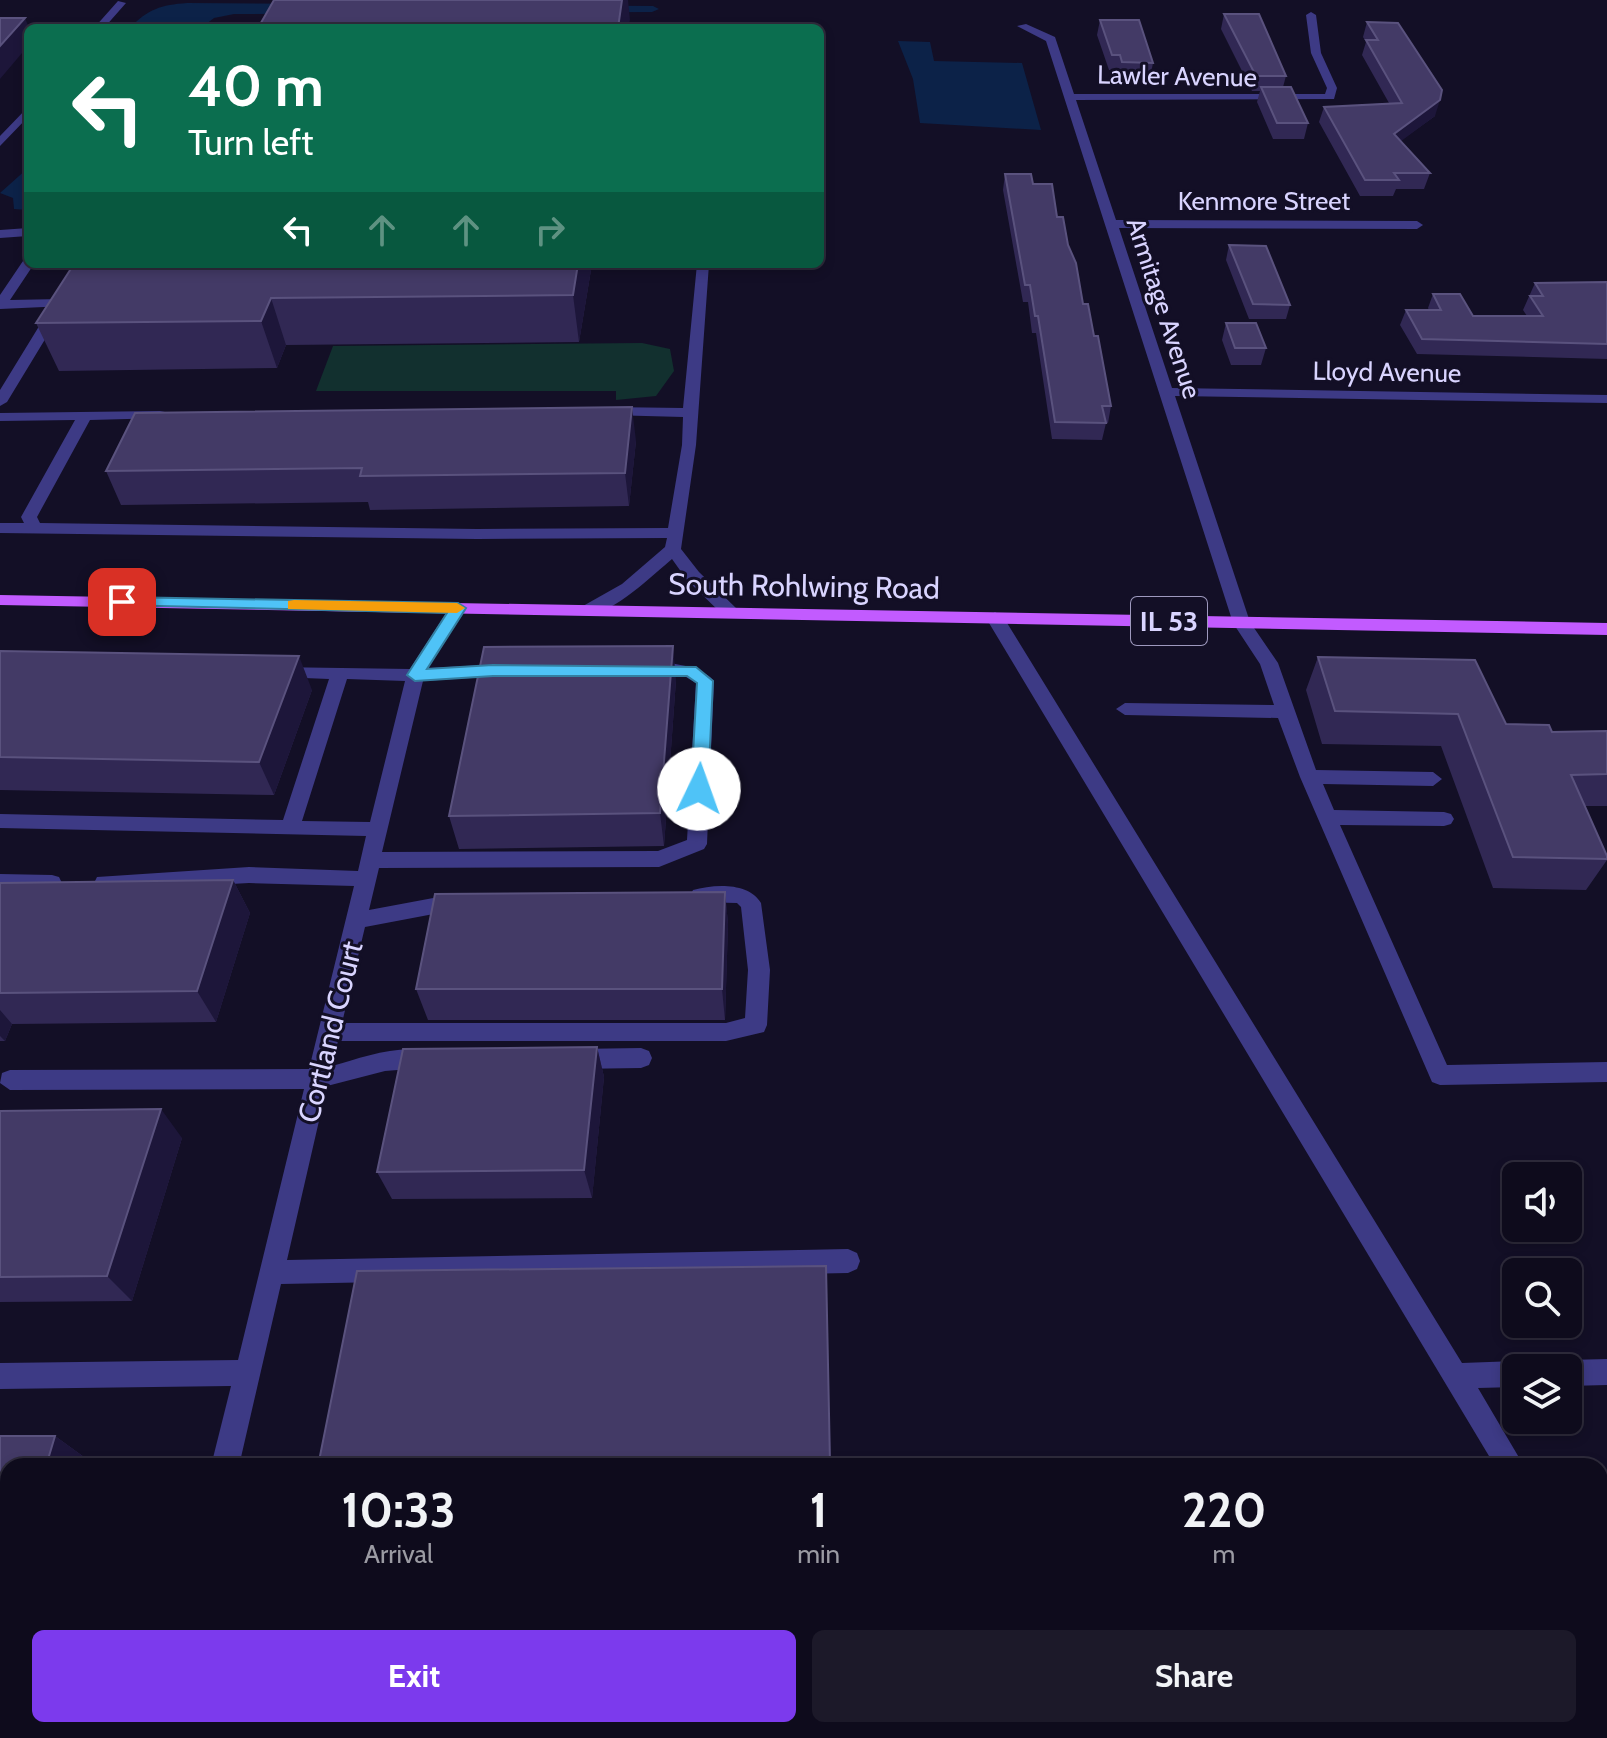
<!DOCTYPE html>
<html lang="en">
<head>
<meta charset="utf-8">
<style>
  :root { --surface:#0e0b1c; --page:#1c1929; --text:#f1f3f6; --muted:#9b9ba3; --line:#2e2b3b; --accent:#7c3aed }
  body { margin:0; font-family:Cabin,sans-serif; background:var(--page); color:var(--text); height:100vh; display:flex; flex-direction:column; font-size:30px; white-space:nowrap }
  * { box-sizing:border-box; margin:0 }
  p { font-size:26px; color:var(--muted) }
  .icon { flex:none; width:44px; height:44px; fill:none; stroke:currentColor; stroke-width:2; stroke-linecap:round; stroke-linejoin:round }
  .map { position:relative; flex:1; overflow:hidden }
  .side { position:absolute; left:0px; top:1458px; width:1608px; height:280px; display:flex; flex-direction:column; background:var(--surface); border-radius:24px 24px 0 0; box-shadow:0 4px 12px #0003,0 0 0 2px var(--line) }
  .side>* { flex:none }
  .top-card { position:absolute; left:24px; top:24px; width:800px; height:244px; border-radius:12px; box-shadow:0 4px 12px #0003,0 0 0 2px var(--line); background:#0b6e4f; color:#fff; overflow:hidden }
  .controls { position:absolute; left:1502px; top:1162px; display:grid; gap:16px }
  .controls a { display:grid; place-items:center; width:80px; height:80px; border-radius:12px; background:var(--surface); box-shadow:0 4px 12px #0003,0 0 0 2px var(--line); font-size:40px }
  .pin { position:absolute; display:grid; place-items:center; width:68px; height:68px; color:#fff; margin:-34px; border-radius:16px; box-shadow:0 4px 12px #0006 }
  .me { position:absolute; width:88px; margin:-44px; rotate:3deg; stroke-linejoin:round; filter:drop-shadow(0 0 6px #0008) }
  .turn { display:flex; align-items:center; gap:28px; height:168px; padding:0 32px; font-size:36px }
  .turn .icon { width:104px; height:104px; stroke-width:2.5 }
  .turn b { display:block; font-size:56px; line-height:68px }
  .lanes { display:flex; align-items:center; height:76px; padding:0 32px; background:#0003; justify-content:center; gap:40px; direction:ltr }
  .lanes .off { opacity:.35 }
  .eta { display:flex; justify-content:space-evenly; align-items:center; height:136px; text-align:center }
  .eta b { font-size:48px; font-weight:700; line-height:56px }
  .primary-button { display:flex; gap:16px; margin-top:auto; padding:16px 32px }
  .primary-button a { flex:1; height:92px; border-radius:12px; background:var(--accent); color:#fff; font-size:32px; font-weight:700; line-height:92px; text-align:center }
  .primary-button a+a { background:var(--page); color:var(--text) }
  .map>svg:first-child { display:block }
  .green { fill:#12302f }
  .water { fill:#0c2248 }
  .lines { fill:none; stroke-linecap:round; stroke-linejoin:round }
  .minor { fill:#3d3a85; fill-rule:evenodd }
  .major { fill:#c25bff; fill-rule:evenodd }
  .wall { fill:#312854 }
  .shaded-wall { fill:#1d163a }
  .building { fill:#433a66; stroke:#5a527e; stroke-width:2 }
  .route { fill:#4fc3f7; stroke:#337fa1; stroke-width:2 }
  .slow { fill:#f59e0b }
  .labels { text-anchor:middle; dominant-baseline:central; stroke-width:6; stroke-linejoin:round; paint-order:stroke }
  .far-street-label { font-size:26px; fill:#d9d4ff; stroke:#130f26 }
  .shield { fill:#130f26; stroke:#9e99be; stroke-width:2 }
  .shield-label { font-size:28px; font-weight:bold; fill:#d9d4ff }
  .street-label { font-size:30px; fill:#d9d4ff; stroke:#130f26 }
</style>
</head>
<body>
<div class="map">
<svg width="1607" height="1738" viewBox="0 0 1607 1738">
  <rect width="100%" height="100%" fill="#130f26"/>
  <path class="green" d="M642 343 670 349 674 371 656 396 616 400V391H316L333 346Z"/>
  <path class="water" d="M187 3 653 6 659 9 652 12 234 14 214 18 201 28H130C148 9 161 5 187 3Z
    M898 41 930 42 934 61 1022 63 1041 130 920 123 913 79Z
    M28 168V210L14 209 13 198 0 193Z"/>
  <g class="lines">
    <path class="minor" d="M118 1 126 3 104 28H94Z
      M1311 12 1316 15 1321 53 1337 88 1334 99 1076 100 1116 220 1417 221 1423 225 1417 229 1119 228 1172 388 1607 395V403L1175 396 1250 622 1278 663 1316 770 1433 772 1442 779 1433 786 1323 784 1334 810 1444 812 1451 814 1454 819 1451 824 1444 826 1340 825 1447 1065 1607 1062V1082L1440 1085 1432 1082 1300 777 1278 718 1125 715 1116 709 1125 703 1274 705 1260 664 1233 623 1046 41 1017 26 1026 24 1055 37 1074 94H1325L1327 88 1311 53 1306 15Z
      M28 107V117L0 146V136Z
      M28 228V236L0 238V230Z
      M28 260V264H34L10 300 61 299 66 300V306L0 309V295L23 261Z
      M697 264H709L696 445 681 549 699 572 737 609 739 613 737 617H725L687 580 672 559C654 574 607 620 583 614L581 610 583 606 622 584 665 547 667 538 477 539 0 533V523H24L21 517 75 420 0 421V413L160 411 165 412V418L90 420 37 517 40 523 477 529 668 528 682 445 683 417 608 415 601 411 608 407 683 408Z
      M49 310 61 313 7 402 0 406V390Z
      M458 602 466 608 428 668 503 664 512 670 503 676 423 681 382 852 658 851 687 840 696 683 686 677 641 675 638 671C651 655 702 665 714 681L707 844 704 849 659 867 379 868 369 910 460 893 467 895 470 901 467 907 460 909 365 927 342 1023H726L745 1018 748 970 741 907 737 903 693 902 690 896 693 890C714 884 749 882 761 903L770 970 767 1025 764 1032 726 1041H338L332 1066C363 1057 403 1042 435 1053L438 1060 435 1067 385 1071 327 1086 287 1260 848 1249 857 1253 860 1261 857 1269 848 1273 281 1284 239 1466H211L231 1386 0 1389V1363L238 1360 304 1089 10 1090 0 1083 2 1073 10 1070 309 1069 354 886 249 883 104 891 97 889 94 883 97 877 249 867 358 871 366 836 0 828V814L283 820 329 679 279 677 270 671 273 667 410 669 452 604ZM347 679 405 681 370 822 302 821Z
      M995 612 1004 618 1462 1363 1516 1361 1525 1365 1527 1368H1516V1387L1478 1388 1524 1466H1495L986 618Z
      M0 874 52 875 59 877 62 883 59 889 52 891 0 890Z
      M641 1048 649 1051 652 1058 649 1065 641 1068 575 1069 567 1066 564 1059 567 1052 575 1049Z
      M1607 1359V1385L1568 1386V1368H1557L1568 1360Z
      M1600 1600 1607 1602V1639L1600 1637Z
      M0 1664H8V1694H0Z
      M144 1730H174L172 1738H142Z
      M528 1730H563V1731L560 1738H531Z"/>
    <path class="major" d="M0 595 1607 623V635L0 605Z"/>
  </g>
  <path class="wall" d="M1224 14 1286 76 1283 87 1308 123 1304 139H1273L1257 102 1260 91H1252L1221 29Z
    M1100 20 1153 63 1150 78 1120 77 1118 70H1109L1097 35Z
    M1367 22 1435 116 1400 141 1430 173 1424 189H1396L1393 196H1360L1319 122 1324 107 1389 103 1362 55 1366 42 1363 37Z
    M1005 174 1033 184 1057 217 1068 245 1083 304 1094 336 1111 406 1108 423H1106L1102 440 1052 439 1036 333H1032L1028 302H1023L1003 190Z
    M1229 245 1290 305 1286 319H1249L1226 260Z
    M592 264 579 342 286 345 277 368 59 371 36 323Z
    M1607 282V359L1417 354 1400 325 1406 310H1429L1428 308 1433 294 1473 316H1527L1523 310 1535 283Z
    M1226 323 1266 348 1261 365H1231L1222 340Z
    M636 441 629 506 370 510 368 502 121 505 106 471Z
    M0 651 312 690 274 795 0 790Z
    M1318 657 1506 724 1552 732 1607 731V806H1585L1607 856V860L1586 890 1493 888 1441 746 1322 744 1306 690Z
    M676 680 664 846 459 849 449 816Z
    M233 880 250 913 216 1022 12 1024 5 1041H0V883Z
    M725 892 728 924 725 1020H428L416 989Z
    M597 1047 604 1077 592 1198 392 1199 377 1172Z
    M0 1111 182 1138 132 1301 0 1302Z
    M826 1266 830 1466H318Z
    M0 1436H55L84 1457 81 1466H8V1653H0Z"/>
  <path class="shaded-wall" d="M622 0H628L630 20 628 28H618Z
    M25 18 29 28H28V46L0 79V46Z
    M1440 100 1435 116 1389 150 1394 134Z
    M578 264H592L579 342 573 295Z
    M271 298 286 345 277 368 261 321Z
    M632 407 636 441 629 506 625 473Z
    M673 646 676 680 664 846 660 813Z
    M299 656 312 690 274 795 259 762Z
    M233 880 250 913 216 1022 197 991Z
    M725 892 728 924 725 1020 722 989Z
    M0 1010 12 1024 5 1041 0 1036Z
    M597 1047 604 1077 592 1198 584 1170Z
    M161 1109 182 1138 132 1301 107 1276Z
    M55 1436 84 1457 81 1466H46Z
    M8 1583V1646L0 1643V1608Z"/>
  <path class="building" d="M274 0H622L618 28H258Z
    M1224 14H1259L1286 76H1256Z
    M0 18H25L0 46Z
    M1100 20H1139L1153 63 1122 62 1120 55H1112Z
    M1367 22 1398 23 1442 90 1440 100 1394 134 1430 173H1394L1399 180H1365L1324 107 1402 103 1366 40H1378Z
    M1261 87H1291L1308 123H1277Z
    M1005 174H1031L1033 184H1052L1057 217H1063L1068 245 1076 263 1083 304H1088L1094 336H1098L1111 406H1102L1106 423 1055 422 1038 316H1035L1030 285H1025Z
    M1229 245 1266 246 1290 305 1253 304Z
    M74 264H578L573 295 271 298 261 321 36 323Z
    M1607 282V344L1422 339 1406 310H1441L1433 294H1460L1473 316H1543L1530 296H1543L1535 283Z
    M1226 323H1256L1266 348H1235Z
    M632 407 625 473 360 476 362 468 106 471 135 413Z
    M673 646 660 813 449 816 484 647Z
    M0 651 299 656 259 762 0 757Z
    M1318 657 1475 660 1506 724 1549 725 1552 732 1607 731V774L1571 775 1607 856V859L1513 857 1458 714 1335 711Z
    M233 880 197 991 0 993V883Z
    M725 892 722 989H416L435 894Z
    M597 1047 584 1170 377 1172 403 1049Z
    M161 1109 107 1276 0 1277V1111Z
    M826 1266 830 1463 615 1466H318L357 1271Z
    M0 1436H55L46 1466H8V1583L0 1608Z"/>
  <path class="route" d="M122 597 458 603 466 608 427 669 493 665 696 667 713 681 708 789 699 796 691 789 697 683 687 676H493L415 681 407 675 447 613 117 605 115 602Z"/>
  <path class="slow" d="M294 600 457 603 465 608 457 613 288 609V601Z"/>
  <g class="labels">
    <g class="far-street-label">
      <text transform="translate(1177 76) rotate(1)">Lawler Avenue</text>
      <text x="1264" y="201">Kenmore Street</text>
      <text transform="translate(1164 308) rotate(72)">Armitage Avenue</text>
      <text transform="translate(1387 372) rotate(1)">Lloyd Avenue</text>
    </g>
    <rect class="shield" x="1131" y="597" width="76" height="48" rx="6"/>
    <g class="shield-label">
      <text x="1169" y="621">IL 53</text>
    </g>
    <g class="street-label">
      <text transform="translate(804 586) rotate(1)">South Rohlwing Road</text>
      <text transform="translate(330 1032) rotate(-76)">Cortland Court</text>
    </g>
  </g>
</svg>
<div class="controls">
<a><svg class="icon" aria-label="sound" viewBox="0 0 24 24"><path d="M4 9h4l5-4v14l-5-4H4zM17 9q2 3 0 6"/></svg></a>
<a><svg class="icon" aria-label="search" viewBox="0 0 24 24"><circle cx="10" cy="10" r="6"/><path d="M15 15l6 6"/></svg></a>
<a><svg class="icon" aria-label="layers" viewBox="0 0 24 24"><path d="M12 4l9 5-9 5-9-5zM3 14l9 5 9-5"/></svg></a>
</div>
<div class="pin" style="left:122px;top:602px;background:#d93025"><svg class="icon" aria-label="arrive" viewBox="0 0 24 24"><path d="M6 21V4h12l-3 4 3 4H6"/></svg></div>
<svg class="me" style="left:699px;top:789px" viewBox="-20 -20 40 40"><circle r="19" fill="#fff"/><path d="M0-13L10 11 0 6-10 11z" fill="#4fc3f7"/></svg>
<div class="top-card">
<div class="turn"><svg class="icon" aria-label="left" viewBox="0 0 24 24"><path d="M17 20v-9H6M10 6l-5 5 5 5"/></svg><div><b>40 m</b>Turn left</div></div>
<div class="lanes"><svg class="icon" aria-label="left" viewBox="0 0 24 24"><path d="M17 20v-9H6M10 6l-5 5 5 5"/></svg><svg class="icon off" aria-label="ahead" viewBox="0 0 24 24"><path d="M12 20V5M6 11l6-6 6 6"/></svg><svg class="icon off" aria-label="ahead" viewBox="0 0 24 24"><path d="M12 20V5M6 11l6-6 6 6"/></svg><svg class="icon off" aria-label="right" viewBox="0 0 24 24"><path d="M7 20v-9h11M14 6l5 5-5 5"/></svg></div>
</div>
<section class="side">
<div class="eta">
<div><b>10:33</b><p>Arrival</p></div>
<div><b>1</b><p>min</p></div>
<div><b>220</b><p>m</p></div>
</div>
<div class="primary-button"><a>Exit</a><a>Share</a></div>
</section>
</div>
</body>
</html>
